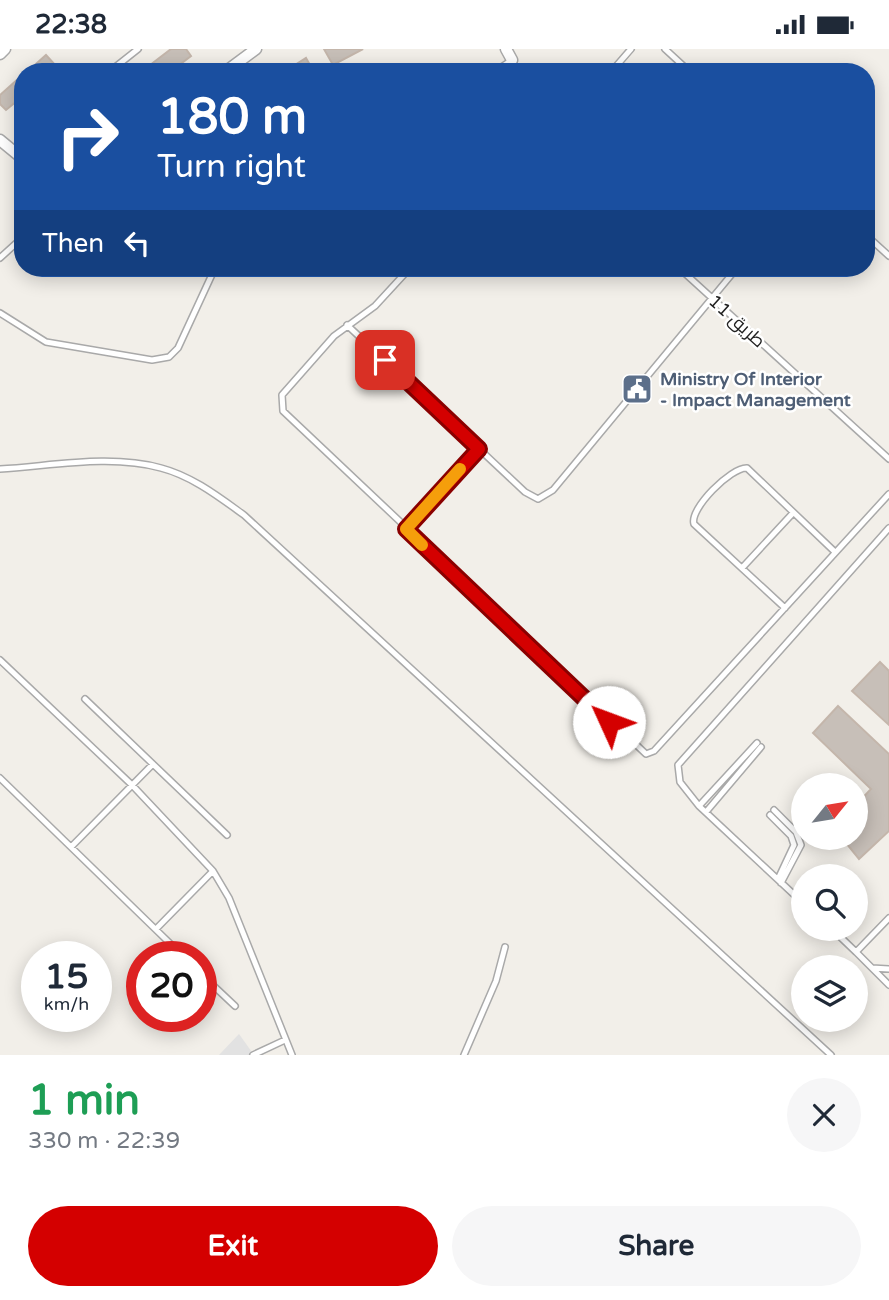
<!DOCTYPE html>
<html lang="en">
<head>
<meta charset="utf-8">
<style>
  :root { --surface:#fff; --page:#f6f6f7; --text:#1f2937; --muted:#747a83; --accent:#d40000 }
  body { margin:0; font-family:"Varela Round",Cairo,sans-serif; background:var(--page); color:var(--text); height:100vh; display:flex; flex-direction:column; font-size:26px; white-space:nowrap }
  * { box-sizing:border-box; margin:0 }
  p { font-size:23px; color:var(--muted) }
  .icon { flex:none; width:38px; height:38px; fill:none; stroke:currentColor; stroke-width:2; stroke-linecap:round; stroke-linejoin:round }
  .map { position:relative; height:1006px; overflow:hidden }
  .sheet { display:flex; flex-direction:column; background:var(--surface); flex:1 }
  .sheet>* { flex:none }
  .hud { position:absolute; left:14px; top:14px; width:861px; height:214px; border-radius:28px; box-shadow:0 4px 18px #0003; background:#1a4fa0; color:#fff; overflow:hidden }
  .needle { width:46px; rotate:60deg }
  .tools { position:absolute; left:791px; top:724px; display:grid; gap:14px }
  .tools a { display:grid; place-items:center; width:77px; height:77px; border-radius:50%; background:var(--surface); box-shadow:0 4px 18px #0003; font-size:35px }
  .speed { position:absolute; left:21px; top:892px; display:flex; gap:14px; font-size:35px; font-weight:700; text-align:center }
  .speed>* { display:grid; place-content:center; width:91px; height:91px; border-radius:50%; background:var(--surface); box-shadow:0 4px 18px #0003; line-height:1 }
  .speed small { font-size:18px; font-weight:400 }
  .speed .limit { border:10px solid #d22; background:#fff; color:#111 }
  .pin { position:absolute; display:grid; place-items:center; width:60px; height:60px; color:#fff; margin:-30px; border-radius:14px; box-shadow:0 4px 10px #0006 }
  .me { position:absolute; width:77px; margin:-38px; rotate:313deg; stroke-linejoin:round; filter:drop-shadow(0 0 5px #0008) }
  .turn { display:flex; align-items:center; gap:24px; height:147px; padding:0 28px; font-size:32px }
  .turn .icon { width:91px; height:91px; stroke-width:2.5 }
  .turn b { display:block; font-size:49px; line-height:60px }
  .then { display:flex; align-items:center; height:66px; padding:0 28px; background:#0003; gap:14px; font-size:26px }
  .round { display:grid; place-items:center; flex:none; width:74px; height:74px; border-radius:37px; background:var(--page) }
  .headline { display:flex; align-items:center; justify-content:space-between; height:119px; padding:0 28px }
  h1 { font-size:42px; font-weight:700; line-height:52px; color:#1e9e55 }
  .cta { display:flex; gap:14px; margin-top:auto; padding:14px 28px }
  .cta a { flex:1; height:80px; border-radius:42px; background:var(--accent); color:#fff; font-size:28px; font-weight:700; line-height:80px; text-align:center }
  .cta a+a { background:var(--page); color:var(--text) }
  .status { display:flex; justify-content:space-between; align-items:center; height:49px; padding:0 35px; background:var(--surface); direction:ltr }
  .status svg { height:19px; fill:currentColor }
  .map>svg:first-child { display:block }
  .parking { fill:#e2e2e2 }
  .building { fill:#c7bfb8; stroke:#c4b6ab; stroke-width:2 }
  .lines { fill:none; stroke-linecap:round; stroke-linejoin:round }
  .lane-casing { stroke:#a9a9a9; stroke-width:8 }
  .street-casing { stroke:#a9a9a9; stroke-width:13 }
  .lane { stroke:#fff; stroke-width:5 }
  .street { stroke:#fff; stroke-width:10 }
  .route-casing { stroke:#8a0000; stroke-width:18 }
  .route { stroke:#d40000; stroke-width:12 }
  .slow { stroke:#f59e0b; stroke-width:12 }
  .labels { text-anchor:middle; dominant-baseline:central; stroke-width:5; stroke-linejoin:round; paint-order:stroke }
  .street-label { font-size:18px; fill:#222; stroke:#fff }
  .service-label { font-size:18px; font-weight:bold; fill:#4e5e75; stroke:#fff; text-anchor:start }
</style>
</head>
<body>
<div class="status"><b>22:38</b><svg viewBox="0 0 49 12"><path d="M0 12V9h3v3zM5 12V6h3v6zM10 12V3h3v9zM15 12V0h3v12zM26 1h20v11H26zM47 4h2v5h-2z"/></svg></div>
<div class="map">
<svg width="889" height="1006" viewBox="0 0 889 1006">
  <rect width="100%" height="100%" fill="#f2efe9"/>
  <path class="parking" d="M239 985 254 1006H219Z"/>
  <path class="building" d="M171 0H186L191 7 170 23H141Z
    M324 0H363L333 16Z
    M46 6 56 17 50 23H27Z
    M306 9 314 23H284Z
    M18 30 23 36V47L6 61 0 55V46Z
    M880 613 889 622V676L852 642Z
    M838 657 889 705V782L859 810 842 789H856V756L871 740 813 684Z"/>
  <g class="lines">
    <g class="lane-casing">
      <path id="lane" d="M665 0 690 23
        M109 23 138 0
        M494 23 512 11 518 23
        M611 23 631 0
        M866 186 889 207
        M0 209 23 188
        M410 219 375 257 334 287 282 346 283 362 646 705 654 702 889 445
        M679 219 889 410
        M0 264 46 293 152 311 169 308 178 299 215 219
        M347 276 525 443 538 450 553 441 737 219
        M0 420C52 417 110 405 161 419 192 427 219 448 244 466L831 1006
        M406 480 479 400
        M742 519 793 464
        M785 559 694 475C689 460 731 418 747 419L835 503
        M0 611 132 736 213 822 229 849 292 1006
        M85 650 227 786
        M0 729 184 908
        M699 757 757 694
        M774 761 796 783 801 796 781 834
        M706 763 761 698
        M770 766 791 787 794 796 778 830
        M71 798 153 715
        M803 854 699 757 680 733 678 716 889 479
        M889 869 856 903 872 919 889 920
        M156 880 213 822
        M832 880 856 903
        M872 919 889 936
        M201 925 235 957
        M253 1006 285 991
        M464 1006 496 932 505 898"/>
    </g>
    <g class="street-casing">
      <path id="street" d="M506 0 512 11
        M0 5 5 0
        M225 23 256 0
        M0 91 23 110"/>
    </g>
    <use href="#lane" class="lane"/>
    <use href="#street" class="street"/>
  </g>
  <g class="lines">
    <g class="route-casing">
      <path id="route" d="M385 311 479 400 406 480 609 673"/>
    </g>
    <use href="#route" class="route"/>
    <path class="slow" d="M422 496 406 480 460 420"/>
  </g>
  <defs>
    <g id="civic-square" transform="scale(1.575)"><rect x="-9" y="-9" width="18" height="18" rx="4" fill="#5c6f8a" stroke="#fff"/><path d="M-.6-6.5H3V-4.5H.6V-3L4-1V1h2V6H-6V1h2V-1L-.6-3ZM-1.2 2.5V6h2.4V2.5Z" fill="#fff"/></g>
  </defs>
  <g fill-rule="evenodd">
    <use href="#civic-square" x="637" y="340"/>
  </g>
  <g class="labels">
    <g class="street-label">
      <text transform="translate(737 272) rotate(42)">طريق 11</text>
    </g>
    <g class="service-label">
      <text x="660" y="330">Ministry Of Interior<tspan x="660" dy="21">- Impact Management</tspan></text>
    </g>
  </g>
</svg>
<div class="tools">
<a><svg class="needle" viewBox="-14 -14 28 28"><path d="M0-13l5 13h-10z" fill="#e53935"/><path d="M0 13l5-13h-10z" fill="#747a83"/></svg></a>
<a><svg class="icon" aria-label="search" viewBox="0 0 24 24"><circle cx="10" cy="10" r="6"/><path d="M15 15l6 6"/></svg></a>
<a><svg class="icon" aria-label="layers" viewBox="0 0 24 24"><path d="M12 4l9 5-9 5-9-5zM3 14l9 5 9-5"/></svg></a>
</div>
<div class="speed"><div>15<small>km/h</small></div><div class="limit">20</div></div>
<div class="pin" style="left:385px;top:311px;background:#d93025"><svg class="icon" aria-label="arrive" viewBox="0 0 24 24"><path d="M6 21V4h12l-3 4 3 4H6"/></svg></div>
<svg class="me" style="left:609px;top:673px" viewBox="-20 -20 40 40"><circle r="19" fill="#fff"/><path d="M0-13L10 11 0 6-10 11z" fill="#d40000"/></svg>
<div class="hud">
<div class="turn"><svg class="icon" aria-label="right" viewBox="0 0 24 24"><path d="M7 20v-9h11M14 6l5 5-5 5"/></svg><div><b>180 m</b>Turn right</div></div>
<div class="then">Then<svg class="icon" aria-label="left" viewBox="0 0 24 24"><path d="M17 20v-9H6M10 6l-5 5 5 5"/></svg></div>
</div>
</div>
<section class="sheet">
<div class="headline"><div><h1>1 min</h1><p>330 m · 22:39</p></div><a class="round"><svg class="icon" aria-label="close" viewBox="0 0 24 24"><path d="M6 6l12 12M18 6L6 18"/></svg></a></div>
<div class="cta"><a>Exit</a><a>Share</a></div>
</section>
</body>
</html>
